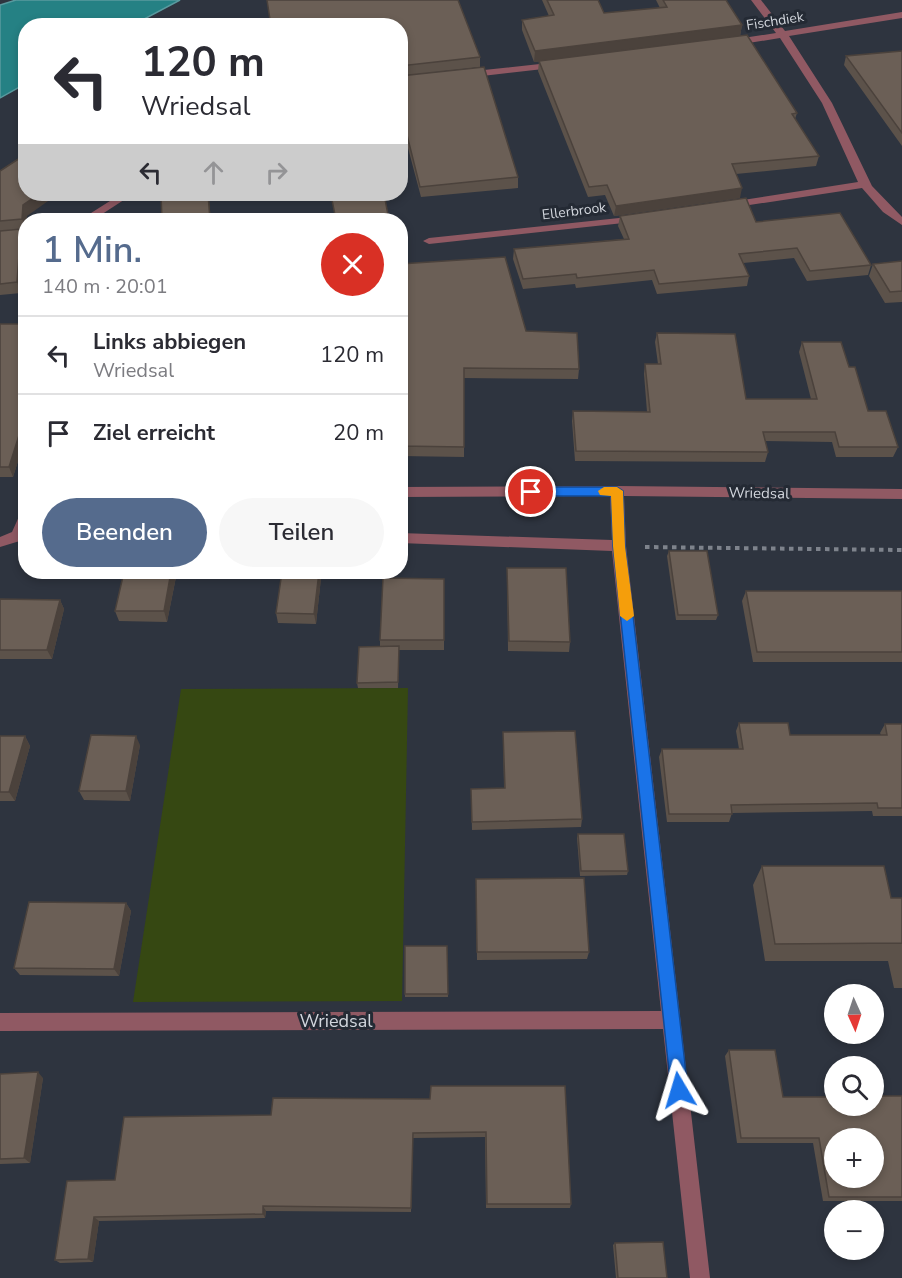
<!DOCTYPE html>
<html lang="de">
<head>
<meta charset="utf-8">
<style>
  :root { --surface:#fff; --page:#f7f7f7; --text:#2b2b33; --muted:#7c7c81; --line:#e1e1e2; --accent:#556b8d }
  body { margin:0; font-family:"Nunito Sans",sans-serif; background:var(--page); color:var(--text); height:100vh; display:flex; flex-direction:column; font-size:22px; white-space:nowrap }
  * { box-sizing:border-box; margin:0 }
  p { font-size:20px; color:var(--muted) }
  .icon { flex:none; width:33px; height:33px; fill:none; stroke:currentColor; stroke-width:2; stroke-linecap:round; stroke-linejoin:round }
  .map { position:relative; flex:1; overflow:hidden }
  .panel { position:absolute; left:18px; top:213px; width:390px; height:366px; display:flex; flex-direction:column; background:var(--surface); border-radius:24px; box-shadow:0 3px 9px #0003 }
  .panel>* { flex:none }
  .guide { position:absolute; left:18px; top:18px; width:390px; height:183px; border-radius:24px; box-shadow:0 3px 9px #0003; background:#fff; color:var(--text); overflow:hidden }
  .needle { width:39px; rotate:177deg }
  .tools { position:absolute; left:824px; top:984px; display:grid; gap:12px }
  .tools a { display:grid; place-items:center; width:60px; height:60px; border-radius:50%; background:var(--surface); box-shadow:0 3px 9px #0003; font-size:30px }
  .pin { position:absolute; display:grid; place-items:center; width:51px; height:51px; color:#fff; margin:-26px; border:3px solid #fff; border-radius:50%; box-shadow:0 2px 6px #0007 }
  .me { position:absolute; width:66px; margin:-33px; rotate:353deg; stroke-linejoin:round; filter:drop-shadow(0 0 4px #0008) }
  .turn { display:flex; align-items:center; gap:21px; height:126px; padding:0 24px; font-size:27px }
  .turn .icon { width:78px; height:78px; stroke-width:2.5 }
  .turn b { display:block; font-size:42px; line-height:51px }
  .lanes { display:flex; align-items:center; height:57px; padding:0 24px; background:#0003; justify-content:center; gap:30px; direction:ltr }
  .lanes .off { opacity:.35 }
  .round { display:grid; place-items:center; flex:none; width:63px; height:63px; border-radius:32px; background:var(--page) }
  .summary { display:flex; align-items:center; justify-content:space-between; height:102px; padding:0 24px }
  h1 { font-size:36px; font-weight:600; line-height:45px; color:var(--accent) }
  .primary-button { display:flex; gap:12px; margin-top:auto; padding:12px 24px }
  .primary-button a { flex:1; height:69px; border-radius:36px; background:var(--accent); color:#fff; font-size:24px; font-weight:600; line-height:69px; text-align:center }
  .primary-button a+a { background:var(--page); color:var(--text) }
  ul { padding:0; list-style:none }
  li { display:flex; align-items:center; gap:18px; height:78px; padding:0 24px; border-top:2px solid var(--line) }
  li div { flex:1 }
  li b { display:block; font-size:22px }
  li em { font-style:normal }
  .map>svg:first-child { display:block }
  .green { fill:#364812 }
  .water { fill:#258184; stroke:#599a9f; stroke-width:1.5 }
  .lines { fill:none; stroke-linecap:round; stroke-linejoin:round }
  .path { stroke:#7e838c; stroke-width:4; stroke-dasharray:4.5 4.5; stroke-linecap:butt }
  .minor { fill:#905963; fill-rule:evenodd }
  .wall { fill:#5c524a }
  .shaded-wall { fill:#4b423c }
  .building { fill:#6b5f56; stroke:#4b423c; stroke-width:1.5; fill-rule:evenodd }
  .route { fill:#1a73e8; stroke:#114b97; stroke-width:1.5 }
  .slow { fill:#f59e0b }
  .labels { text-anchor:middle; dominant-baseline:central; stroke-width:6; stroke-linejoin:round; paint-order:stroke }
  .far-street-label { font-size:14px; fill:#d2d6dd; stroke:#242a34 }
  .street-label { font-size:15px; fill:#d2d6dd; stroke:#242a34 }
  .near-street-label { font-size:18px; fill:#d2d6dd; stroke:#242a34 }
</style>
</head>
<body>
<div class="map">
<svg width="902" height="1278" viewBox="0 0 902 1278">
  <rect width="100%" height="100%" fill="#2e343f"/>
  <path class="green" d="M408 688 402 1001 133 1002 181 689Z"/>
  <path class="water" d="M16 0H180L133 25 26 26 25 84 0 98V5Z"/>
  <g class="lines">
    <path class="path" d="M645 547 902 550"/>
    <path class="minor" d="M751 0H761L785 31 902 12V18L789 36 832 103 872 186 902 217V225L883 212 862 188 730 208 725 205 730 202 858 182 822 103 780 38 730 46 725 43 730 40 776 33Z
      M558 62 563 65 561 67 465 78 460 75 465 72Z
      M121 194H133L93 220H80Z
      M638 216 644 219 642 221 429 244 423 241 429 238Z
      M617 486 902 489V499L624 496 626 546 710 1278H690L663 1029 0 1031V1013L661 1011 612 551 400 543V533L612 540 610 496 400 497V487Z
      M26 511V535L23 540 0 547V537L12 532 21 512Z"/>
  </g>
  <path class="wall" d="M542 0H598L604 13 660 8 656 0H726L742 25 740 36 534 62 522 30V20L549 16Z
    M400 26 480 57V67L400 76Z
    M902 51V146L844 65 846 56Z
    M539 61 797 113 795 119 819 156 816 166 736 174 740 198 614 216 605 195 588 197 538 71Z
    M400 76 518 177V188L421 197 404 133 400 134Z
    M0 171 27 216 26 220V230H22L25 240 21 293 0 295Z
    M620 216 756 222 871 265 868 275 807 281 794 258 743 263 749 276 747 286 657 294 652 280 576 288 575 284 523 289 513 259 514 249 624 239 618 226Z
    M902 261V302L885 303 869 276 873 264Z
    M400 264 526 331 579 369 578 379 464 378V457L400 456Z
    M0 324H26V436L13 477H0Z
    M657 333 746 399H811L799 352 802 342 849 367 868 411 898 447 893 457H836L832 442 765 441 768 452 765 462 575 461 572 421 573 411 647 412 644 374 645 364H658L655 342Z
    M669 551 718 615 716 620H676L667 556Z
    M507 568 570 642 569 652 508 651Z
    M172 572H174L176 577 167 622 119 621 115 611Z
    M321 578 316 624 278 623 276 613Z
    M444 579V650H399L398 688H358L357 683 380 646V640Z
    M746 591H902V662H753L742 601Z
    M0 599 60 600 64 609 52 659H0Z
    M739 723 790 735H881L880 733 885 724H902V816H873L872 811 732 813 729 822H667L659 757 662 749H739L736 731Z
    M503 732 582 819 581 827 472 830 471 789 504 788Z
    M0 736H25L30 746 15 801H0Z
    M140 745 130 801 84 800 79 791Z
    M578 834 628 871 627 875 580 876 577 838Z
    M762 866 891 898H902V988H894L888 961H765L753 885Z
    M476 879 589 952 587 959 477 960Z
    M126 903 131 911 119 976 20 975 14 968Z
    M447 946 448 997H405V994Z
    M729 1050 783 1097 902 1096V1201H823L813 1143H737L725 1056Z
    M0 1074 43 1078 30 1163 0 1164Z
    M431 1086 571 1204 570 1208H486L485 1137 413 1138 411 1212 266 1211 265 1218 99 1221 93 1262 60 1263 55 1260 115 1180 271 1115 430 1099Z
    M615 1243 667 1278H616L613 1245Z"/>
  <path class="shaded-wall" d="M742 25 740 36 534 62 535 51Z
    M742 188 740 198 614 216 616 206Z
    M39 194H58L27 216 26 220V229L22 219 23 205Z
    M208 194 209 198 211 220H210Z
    M21 229 25 240 21 293 17 282Z
    M26 413V436L13 477 9 467Z
    M171 572H174L176 577 167 622 164 611Z
    M319 572H320L321 578 316 624 314 614Z
    M60 600 64 609 52 659 47 650Z
    M25 736 30 746 15 801 9 792Z
    M136 736 140 745 130 801 126 791Z
    M126 903 131 911 119 976 114 969Z
    M38 1072 43 1078 30 1163 24 1158Z
    M263 1206 266 1211 265 1218 263 1214Z
    M94 1217 99 1221 93 1262 88 1259Z"/>
  <path class="building" d="M267 0H458L480 57 400 66V26H271Z
    M547 0H598L604 13 667 7 663 0H726L742 25 535 51 522 20 554 15Z
    M747 35 797 113 792 114 819 156 732 164 742 188 616 206 607 185 589 187 539 61Z
    M902 51V133L846 56Z
    M484 67 518 177 420 187 404 123H400V76Z
    M26 154V194H39L23 205 22 219 0 221V171Z
    M161 194H208L210 220H162Z
    M344 194H384L389 220H336L331 195Z
    M746 198 756 222 840 213 871 265 810 271 797 248 739 254 749 276 659 284 654 270 577 278 576 274 523 279 514 249 629 239 620 216Z
    M21 229 17 282 0 284V231Z
    M505 257 526 331 577 333 579 369 464 368V447L400 446V264Z
    M902 261V291L890 292 873 264Z
    M0 324H26V413L9 467H0Z
    M657 333 735 334 746 399H817L802 342H841L849 367H855L868 411H886L898 447H839L835 432H763L768 452 576 451 573 411 650 412 645 364H661Z
    M669 551H707L718 615H678Z
    M507 568H566L570 642 509 641Z
    M124 572H171L164 611H115Z
    M282 572H319L314 614 276 613Z
    M383 578 444 579V640H380Z
    M746 591H902V652H757Z
    M0 599 60 600 47 650H0Z
    M399 646 398 682 357 683 359 647Z
    M739 723H788L790 735H887L885 724H902V808H878L877 803 731 805 732 814H669L662 749H743Z
    M575 731 582 819 472 822 471 789 505 788 503 732Z
    M91 735 136 736 126 791H79Z
    M0 736H25L9 792H0Z
    M578 834H624L628 871H581Z
    M762 866H884L891 898H902V944V943L775 944Z
    M584 878 589 952H477L476 879Z
    M29 902 126 903 114 969 14 968Z
    M405 946H447L448 994H405Z
    M729 1050H775L783 1097H834V1106H873V1096H902V1197H829L819 1138H741ZM834 1138H873V1178H834Z
    M38 1072 24 1158 0 1159V1074Z
    M431 1086H565L571 1204H487L486 1132 413 1133 411 1208 263 1206V1214L94 1217 88 1259 55 1260 67 1181 115 1180 124 1117 271 1115 273 1098 430 1099Z
    M663 1242 667 1278H618L615 1243Z"/>
  <path class="route" d="M531 487H617L623 491 625 546 688 1090 686 1097 679 1099 673 1097 671 1090 613 546 611 496H531L524 492Z"/>
  <path class="slow" d="M604 487H617L623 491 625 546 634 616 627 621 620 616 613 546 611 496 600 495 598 491Z"/>
  <g class="labels">
    <g class="far-street-label">
      <text transform="translate(775 21) rotate(-9)">Fischdiek</text>
      <text transform="translate(574 211) rotate(-7)">Ellerbrook</text>
    </g>
    <g class="street-label">
      <text transform="translate(759 493) rotate(1)">Wriedsal</text>
    </g>
    <g class="near-street-label">
      <text x="336" y="1021">Wriedsal</text>
    </g>
  </g>
</svg>
<div class="tools">
<a><svg class="needle" viewBox="-14 -14 28 28"><path d="M0-13l5 13h-10z" fill="#e53935"/><path d="M0 13l5-13h-10z" fill="#7c7c81"/></svg></a>
<a><svg class="icon" aria-label="search" viewBox="0 0 24 24"><circle cx="10" cy="10" r="6"/><path d="M15 15l6 6"/></svg></a>
<a>+</a>
<a>−</a>
</div>
<div class="pin" style="left:531px;top:492px;background:#d93025"><svg class="icon" aria-label="arrive" viewBox="0 0 24 24"><path d="M6 21V4h12l-3 4 3 4H6"/></svg></div>
<svg class="me" style="left:679px;top:1090px" viewBox="-20 -20 40 40"><path d="M0-17L14 15 0 8-14 15z" fill="#1a73e8" stroke="#fff" stroke-width="4"/></svg>
<div class="guide">
<div class="turn"><svg class="icon" aria-label="left" viewBox="0 0 24 24"><path d="M17 20v-9H6M10 6l-5 5 5 5"/></svg><div><b>120 m</b>Wriedsal</div></div>
<div class="lanes"><svg class="icon" aria-label="left" viewBox="0 0 24 24"><path d="M17 20v-9H6M10 6l-5 5 5 5"/></svg><svg class="icon off" aria-label="ahead" viewBox="0 0 24 24"><path d="M12 20V5M6 11l6-6 6 6"/></svg><svg class="icon off" aria-label="right" viewBox="0 0 24 24"><path d="M7 20v-9h11M14 6l5 5-5 5"/></svg></div>
</div>
<section class="panel">
<div class="summary"><div><h1>1 Min.</h1><p>140 m · 20:01</p></div><a class="round" style="background:#d93025;color:#fff"><svg class="icon" aria-label="close" viewBox="0 0 24 24"><path d="M6 6l12 12M18 6L6 18"/></svg></a></div>
<ul>
<li><svg class="icon" aria-label="left" viewBox="0 0 24 24"><path d="M17 20v-9H6M10 6l-5 5 5 5"/></svg><div><b>Links abbiegen</b><p>Wriedsal</p></div><em>120 m</em></li>
<li><svg class="icon" aria-label="arrive" viewBox="0 0 24 24"><path d="M6 21V4h12l-3 4 3 4H6"/></svg><div><b>Ziel erreicht</b></div><em>20 m</em></li>
</ul>
<div class="primary-button"><a>Beenden</a><a>Teilen</a></div>
</section>
</div>
</body>
</html>
